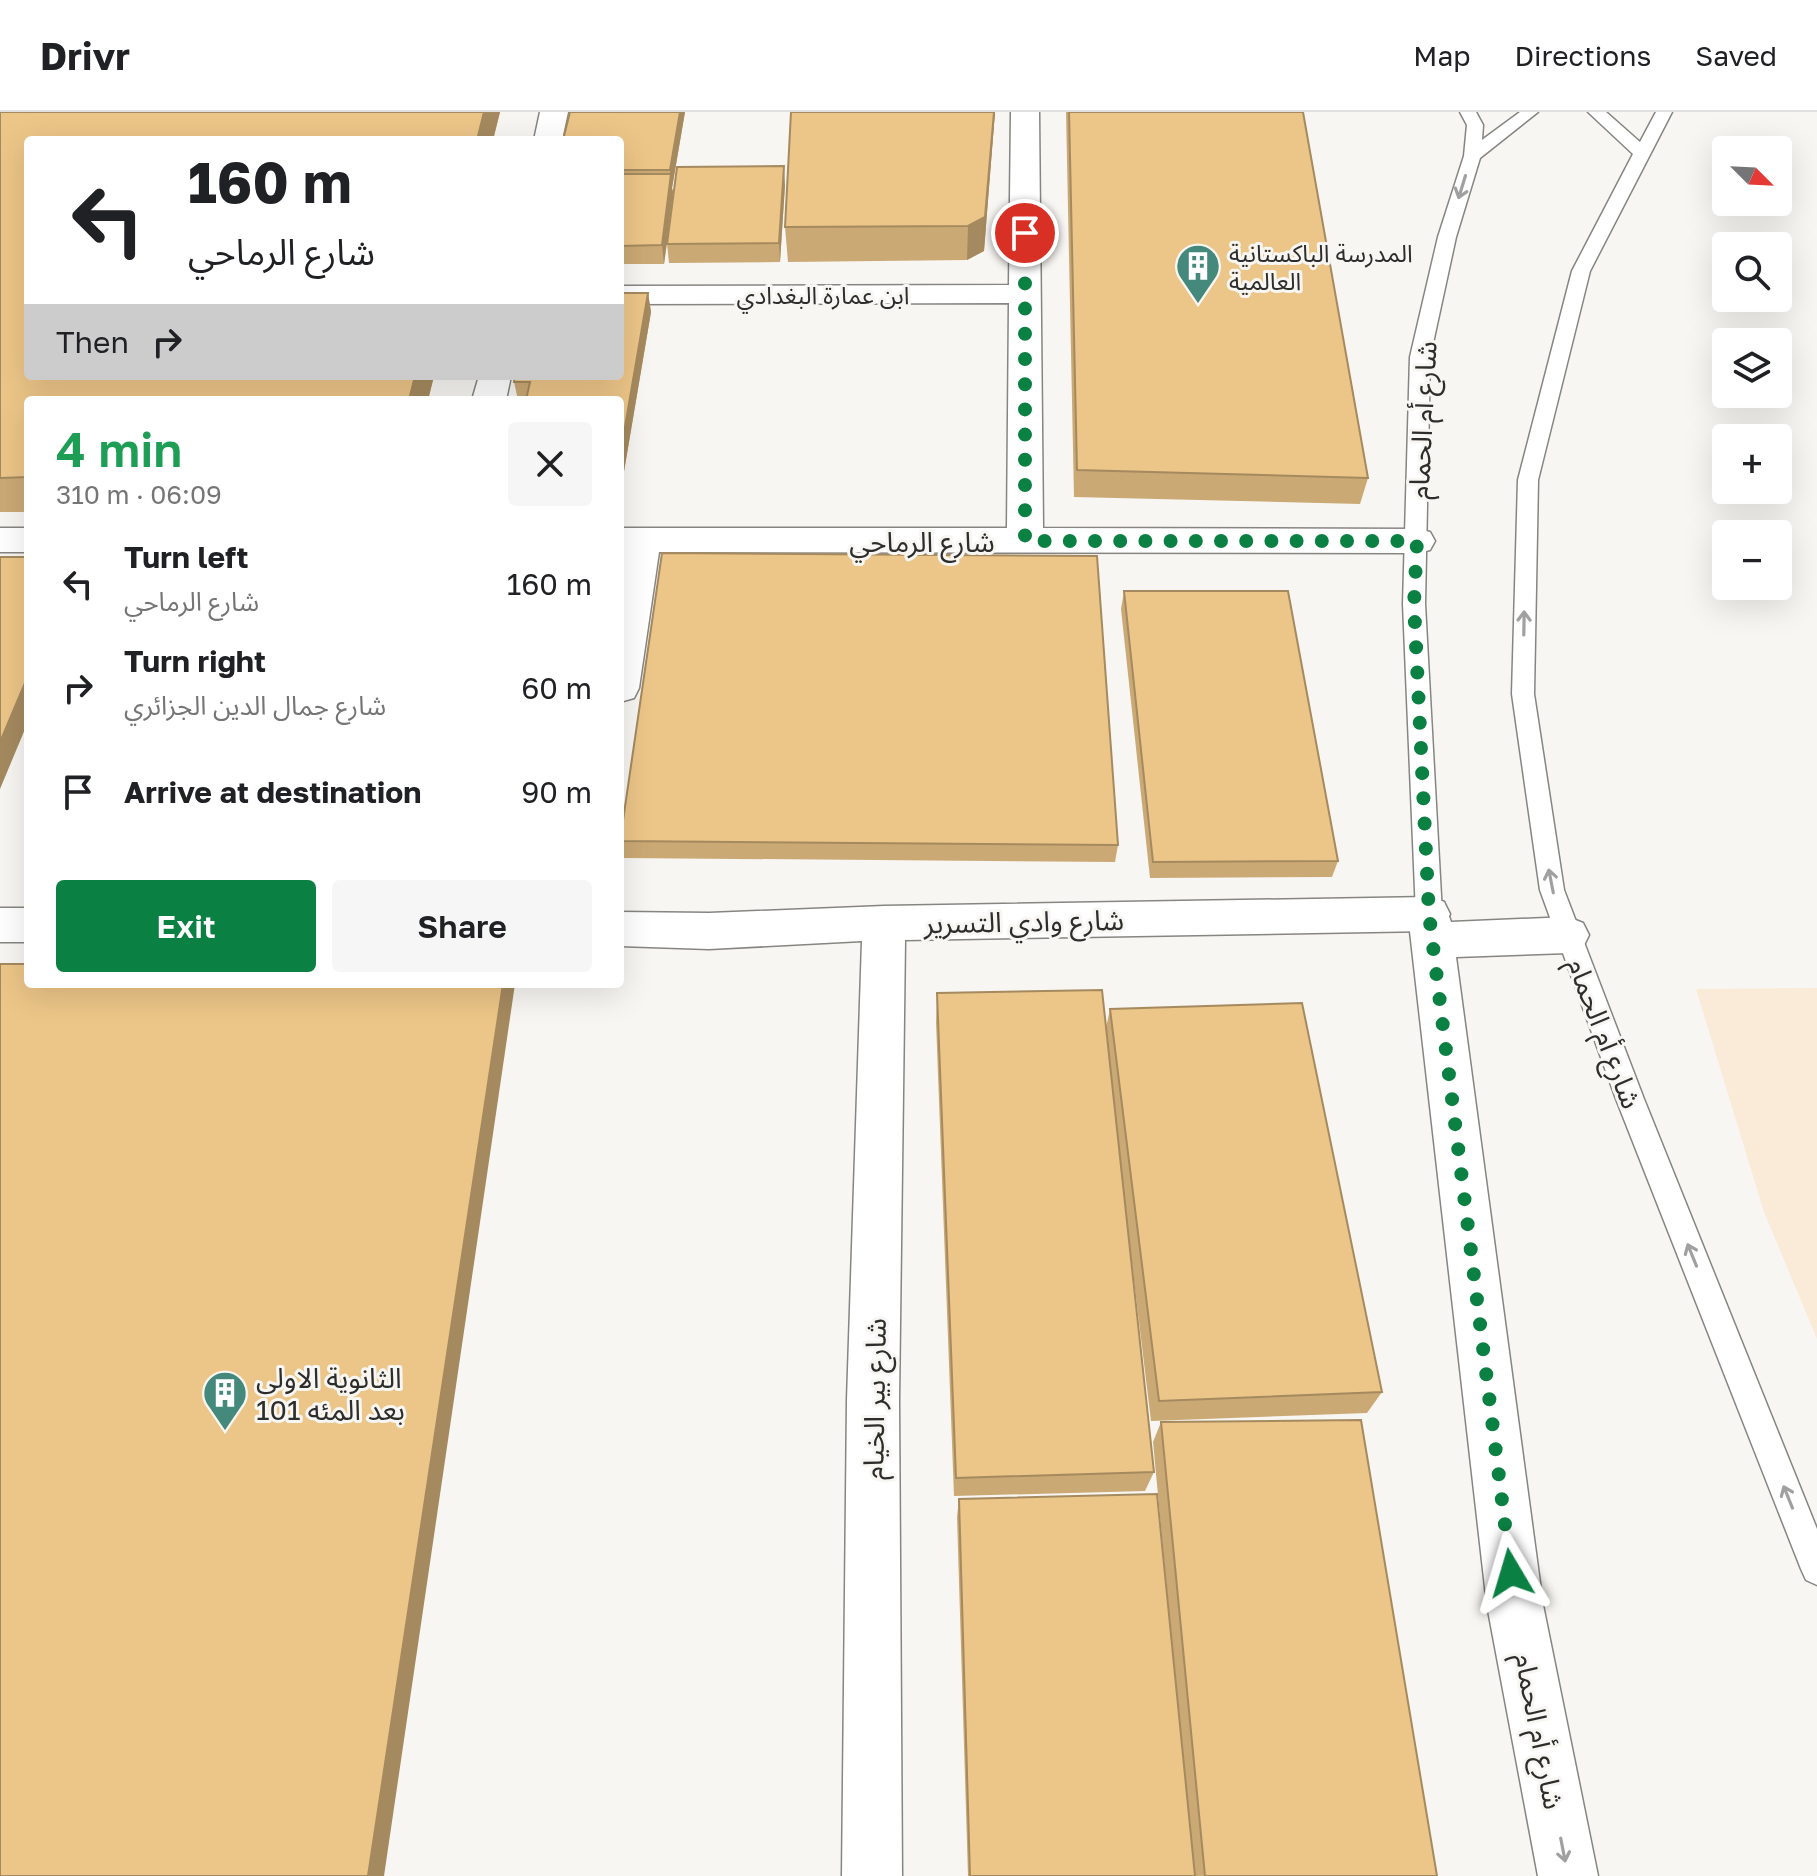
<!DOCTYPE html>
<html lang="en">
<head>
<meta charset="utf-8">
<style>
  :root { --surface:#fff; --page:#f6f6f6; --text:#202124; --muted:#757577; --line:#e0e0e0; --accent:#0b8043 }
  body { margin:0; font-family:"Golos Text","Noto Sans Arabic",sans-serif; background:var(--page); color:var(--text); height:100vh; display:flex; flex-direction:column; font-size:30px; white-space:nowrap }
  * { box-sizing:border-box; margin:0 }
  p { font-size:26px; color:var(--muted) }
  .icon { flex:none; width:44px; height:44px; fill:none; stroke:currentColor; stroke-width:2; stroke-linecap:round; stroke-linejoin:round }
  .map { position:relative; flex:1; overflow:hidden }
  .panel { position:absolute; left:24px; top:284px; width:600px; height:592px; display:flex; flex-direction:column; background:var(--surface); border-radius:8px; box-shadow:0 8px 32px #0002 }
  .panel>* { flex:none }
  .top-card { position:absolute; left:24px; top:24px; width:600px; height:244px; border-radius:8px; box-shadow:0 8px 32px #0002; background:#fff; color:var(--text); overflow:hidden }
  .needle { width:52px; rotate:114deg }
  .fabs { position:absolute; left:1712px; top:24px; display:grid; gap:16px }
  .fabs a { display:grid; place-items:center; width:80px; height:80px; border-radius:8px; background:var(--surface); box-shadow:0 8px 32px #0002; font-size:40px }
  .pin { position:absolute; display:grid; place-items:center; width:68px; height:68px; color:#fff; margin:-34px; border:4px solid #fff; border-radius:50%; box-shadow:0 2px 8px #0007 }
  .me { position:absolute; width:88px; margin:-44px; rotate:353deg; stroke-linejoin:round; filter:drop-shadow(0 0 6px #0008) }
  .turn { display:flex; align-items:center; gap:28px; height:168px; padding:0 32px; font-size:36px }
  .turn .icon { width:104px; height:104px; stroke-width:2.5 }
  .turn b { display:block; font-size:56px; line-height:68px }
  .then { display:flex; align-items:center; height:76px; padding:0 32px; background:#0003; gap:16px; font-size:30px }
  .round { display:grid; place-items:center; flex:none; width:84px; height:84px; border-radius:8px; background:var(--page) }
  .overview { display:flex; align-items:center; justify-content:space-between; height:136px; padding:0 32px }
  h1 { font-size:48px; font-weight:600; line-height:60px; color:#1e9e55 }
  .cta { display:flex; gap:16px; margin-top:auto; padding:16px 32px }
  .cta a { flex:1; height:92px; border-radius:8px; background:var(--accent); color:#fff; font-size:32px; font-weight:600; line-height:92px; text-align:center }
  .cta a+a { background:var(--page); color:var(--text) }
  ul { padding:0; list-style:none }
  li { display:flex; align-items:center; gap:24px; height:104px; padding:0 32px }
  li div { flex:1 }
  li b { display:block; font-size:30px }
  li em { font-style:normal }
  header { display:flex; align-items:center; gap:48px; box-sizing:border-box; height:112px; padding:0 40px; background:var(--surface); border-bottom:2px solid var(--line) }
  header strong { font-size:38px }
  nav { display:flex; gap:44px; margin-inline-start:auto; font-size:28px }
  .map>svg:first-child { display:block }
  .medical { fill:#f9ebd7 }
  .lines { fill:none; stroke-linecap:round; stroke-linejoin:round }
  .service-casing { stroke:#878581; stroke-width:3 }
  .minor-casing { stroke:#878581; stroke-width:3 }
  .secondary-casing { stroke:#878581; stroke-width:3 }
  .service { fill:#fff; fill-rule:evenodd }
  .minor { fill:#fff; fill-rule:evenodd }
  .secondary { fill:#fff; fill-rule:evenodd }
  .wall { fill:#cba975 }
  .shaded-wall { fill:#a58a5f }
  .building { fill:#ecc588; stroke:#a58a5f; stroke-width:2 }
  .oneway { stroke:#a0a0a0 }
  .route { stroke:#0b8043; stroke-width:14; stroke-dasharray:0 25.2 }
  .labels { text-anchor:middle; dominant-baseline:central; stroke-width:6; stroke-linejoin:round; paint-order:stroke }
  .far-poi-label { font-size:24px; fill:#2d2d2b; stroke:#f8f6f2; text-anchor:start }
  .far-street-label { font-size:24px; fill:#2d2d2b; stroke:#f8f6f2 }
  .street-label { font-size:28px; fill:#2d2d2b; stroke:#f8f6f2 }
  .poi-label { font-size:28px; fill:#2d2d2b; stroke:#f8f6f2; text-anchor:start }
</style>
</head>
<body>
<header>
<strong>Drivr</strong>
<nav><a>Map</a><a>Directions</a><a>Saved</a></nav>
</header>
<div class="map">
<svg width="1817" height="1764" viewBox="0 0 1817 1764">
  <rect width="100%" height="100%" fill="#f8f6f2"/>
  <path class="medical" d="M1817 876V1227L1764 1100 1696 877Z"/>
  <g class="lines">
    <g class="service-casing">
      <path id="service" d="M1460 0H1476L1483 13 1482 28 1520 0H1538L1480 46 1456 125 1430 245 1425 492 1442 802 1438 809 1429 812 1420 809 1416 802 1403 492 1410 245 1438 125 1464 44 1467 13Z
        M1588 0H1606L1640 30 1656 0H1672L1590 159 1538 368 1534 582 1564 778 1644 987 1817 1417V1473L1806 1468 1801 1457 1616 987 1540 778 1512 582 1518 368 1572 159 1633 42Z"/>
    </g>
    <g class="minor-casing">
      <path id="minor" d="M540 0H568L562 28H534Z
        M1011 0H1039L1043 416 1417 417 1430 420 1435 429 1430 438 1417 441 659 440 639 576 634 586 620 590V459L623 440H620V416H1007L1009 191 620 192V174L1009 173Z
        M479 264H511L506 288H472Z
        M0 416H28V440H0Z
        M1429 785 1444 790 1450 802 1444 814 1429 819 905 828 899 1288 902 1764H842L847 1288 862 829 709 837 620 834V800L709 801 884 794Z
        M0 796H28V830H0Z"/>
    </g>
    <g class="secondary-casing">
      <path id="secondary" d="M1429 785 1444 790 1451 810 1568 805 1583 811 1589 823 1583 835 1568 841 1456 845 1543 1493 1598 1764H1538L1487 1493 1408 802 1414 790Z"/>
    </g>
    <use href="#service" class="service"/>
    <use href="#minor" class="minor"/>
    <use href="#secondary" class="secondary"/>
  </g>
  <path class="wall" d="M0 0H500L493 28H28V264H434L428 288H28V400H0Z
    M685 0 672 76 673 80 667 129 785 73 780 150 669 151 667 132 664 152H620V28Z
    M791 0H995L984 139 967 148 788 150 785 115Z
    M1066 0H1303L1368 366 1360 392 1074 385Z
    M648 181 651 200 620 383V288H518L514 270Z
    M1124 479 1338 749 1332 765 1150 766 1121 497Z
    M620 727 1118 733 1115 750 624 746Z
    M937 881 1106 916 1110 897 1382 1280 1367 1301 1151 1309 1129 1127 1154 1360 1145 1379 954 1384 936 910Z
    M1161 1310 1437 1764H968L957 1405 959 1387 1169 1499 1153 1330Z"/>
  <path class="shaded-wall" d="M484 0H500L493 28H477Z
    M680 0H685L672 76 673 80 664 152 662 133 670 63V58Z
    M994 0H995L984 139 967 148 968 114Z
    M784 54 785 73 780 150 779 131Z
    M648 181 651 200 620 383V344Z
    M415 264H434L428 288H409Z
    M28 564V610L0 677V630Z
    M503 872H515L384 1764H368Z"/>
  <path class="building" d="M0 0H484L477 28H28V264H415L409 288H28V365L0 366Z
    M570 0H680L670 58H620V28H563Z
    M791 0H994L985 105 968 114 785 115Z
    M1069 0H1303L1368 366 1077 358Z
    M784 54 779 131 667 132 677 55Z
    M620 62H671L662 133 620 134Z
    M620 181H648L620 344V288H526L530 270H514L515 264H620Z
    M662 441 1097 444 1118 733 620 729Z
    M0 445H28V564L0 630Z
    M1124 479H1288L1338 749 1153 750Z
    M0 852H28V872H503L368 1764H0Z
    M1102 878 1154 1360 956 1366 937 881Z
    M1302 891 1382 1280 1159 1289 1110 897Z
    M1361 1308 1437 1764H1205L1161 1310Z
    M1157 1382 1195 1764H970L959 1387Z"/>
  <defs><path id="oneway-shaft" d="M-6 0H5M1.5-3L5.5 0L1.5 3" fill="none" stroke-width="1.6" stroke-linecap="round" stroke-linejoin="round" transform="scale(2)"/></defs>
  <g class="oneway">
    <use href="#oneway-shaft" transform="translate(1462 75) rotate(107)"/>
    <use href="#oneway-shaft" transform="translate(1524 511) rotate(-89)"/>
    <use href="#oneway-shaft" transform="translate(1551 769) rotate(-101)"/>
    <use href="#oneway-shaft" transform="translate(1692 1143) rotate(-112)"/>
    <use href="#oneway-shaft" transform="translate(1788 1385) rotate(-112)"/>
    <use href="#oneway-shaft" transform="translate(1563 1738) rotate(79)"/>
  </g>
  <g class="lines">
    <path class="route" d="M1025 121V429H1417L1414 492 1429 802 1511 1461"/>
  </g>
  <defs>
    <g id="building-pin" transform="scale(2.3)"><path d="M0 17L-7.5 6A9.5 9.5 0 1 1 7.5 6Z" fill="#45887c" stroke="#f8f6f2"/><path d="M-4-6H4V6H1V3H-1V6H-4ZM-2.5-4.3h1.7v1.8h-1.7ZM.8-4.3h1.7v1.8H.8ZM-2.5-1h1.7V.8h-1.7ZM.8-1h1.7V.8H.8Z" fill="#fff"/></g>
  </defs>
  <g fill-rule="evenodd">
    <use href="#building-pin" x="1198" y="154"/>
    <use href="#building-pin" x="225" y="1281"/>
  </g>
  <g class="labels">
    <g class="far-poi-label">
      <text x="1229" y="140">المدرسة الباكستانية<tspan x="1229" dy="28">العالمية</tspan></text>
    </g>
    <g class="far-street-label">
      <text x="823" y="182">ابن عمارة البغدادي</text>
    </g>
    <g class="street-label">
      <text transform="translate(1422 308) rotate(-87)">شارع أم الحمام</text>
      <text x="922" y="429">شارع الرماحي</text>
      <text transform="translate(1024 809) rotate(-1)">شارع وادي التسرير</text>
      <text transform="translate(1605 921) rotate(69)">شارع أم الحمام</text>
      <text transform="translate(874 1287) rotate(-89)">شارع بير الخيام</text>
      <text transform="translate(1540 1619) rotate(79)">شارع أم الحمام</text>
    </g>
    <g class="poi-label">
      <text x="256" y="1265">الثانوية الاولى<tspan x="256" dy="32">بعد المئه 101</tspan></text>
    </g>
  </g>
</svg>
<div class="fabs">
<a><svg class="needle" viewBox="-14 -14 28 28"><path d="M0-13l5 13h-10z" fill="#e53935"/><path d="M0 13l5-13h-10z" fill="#757577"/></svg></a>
<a><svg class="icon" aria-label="search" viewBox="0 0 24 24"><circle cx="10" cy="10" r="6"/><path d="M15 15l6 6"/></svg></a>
<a><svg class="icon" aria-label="layers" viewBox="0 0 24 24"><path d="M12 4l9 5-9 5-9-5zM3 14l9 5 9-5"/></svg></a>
<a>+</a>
<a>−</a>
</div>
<div class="pin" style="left:1025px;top:121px;background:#d93025"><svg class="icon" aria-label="arrive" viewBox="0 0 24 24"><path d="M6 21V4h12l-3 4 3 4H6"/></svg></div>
<svg class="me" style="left:1511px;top:1461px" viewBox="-20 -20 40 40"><path d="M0-17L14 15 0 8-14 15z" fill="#0b8043" stroke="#fff" stroke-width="4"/></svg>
<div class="top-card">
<div class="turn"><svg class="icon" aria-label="left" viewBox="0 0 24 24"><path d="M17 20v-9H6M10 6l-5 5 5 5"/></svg><div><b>160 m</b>شارع الرماحي</div></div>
<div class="then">Then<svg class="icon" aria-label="right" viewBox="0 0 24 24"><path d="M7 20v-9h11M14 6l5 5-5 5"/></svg></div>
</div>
<section class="panel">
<div class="overview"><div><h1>4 min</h1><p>310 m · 06:09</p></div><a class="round"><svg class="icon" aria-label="close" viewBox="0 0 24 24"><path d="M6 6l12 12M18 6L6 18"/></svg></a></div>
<ul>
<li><svg class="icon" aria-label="left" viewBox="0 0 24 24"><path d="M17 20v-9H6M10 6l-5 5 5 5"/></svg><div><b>Turn left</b><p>شارع الرماحي</p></div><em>160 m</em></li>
<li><svg class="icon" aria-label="right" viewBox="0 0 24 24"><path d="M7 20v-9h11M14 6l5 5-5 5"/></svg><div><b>Turn right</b><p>شارع جمال الدين الجزائري</p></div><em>60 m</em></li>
<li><svg class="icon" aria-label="arrive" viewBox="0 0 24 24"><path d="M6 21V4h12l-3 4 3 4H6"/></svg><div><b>Arrive at destination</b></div><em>90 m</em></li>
</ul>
<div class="cta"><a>Exit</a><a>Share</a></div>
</section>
</div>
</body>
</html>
